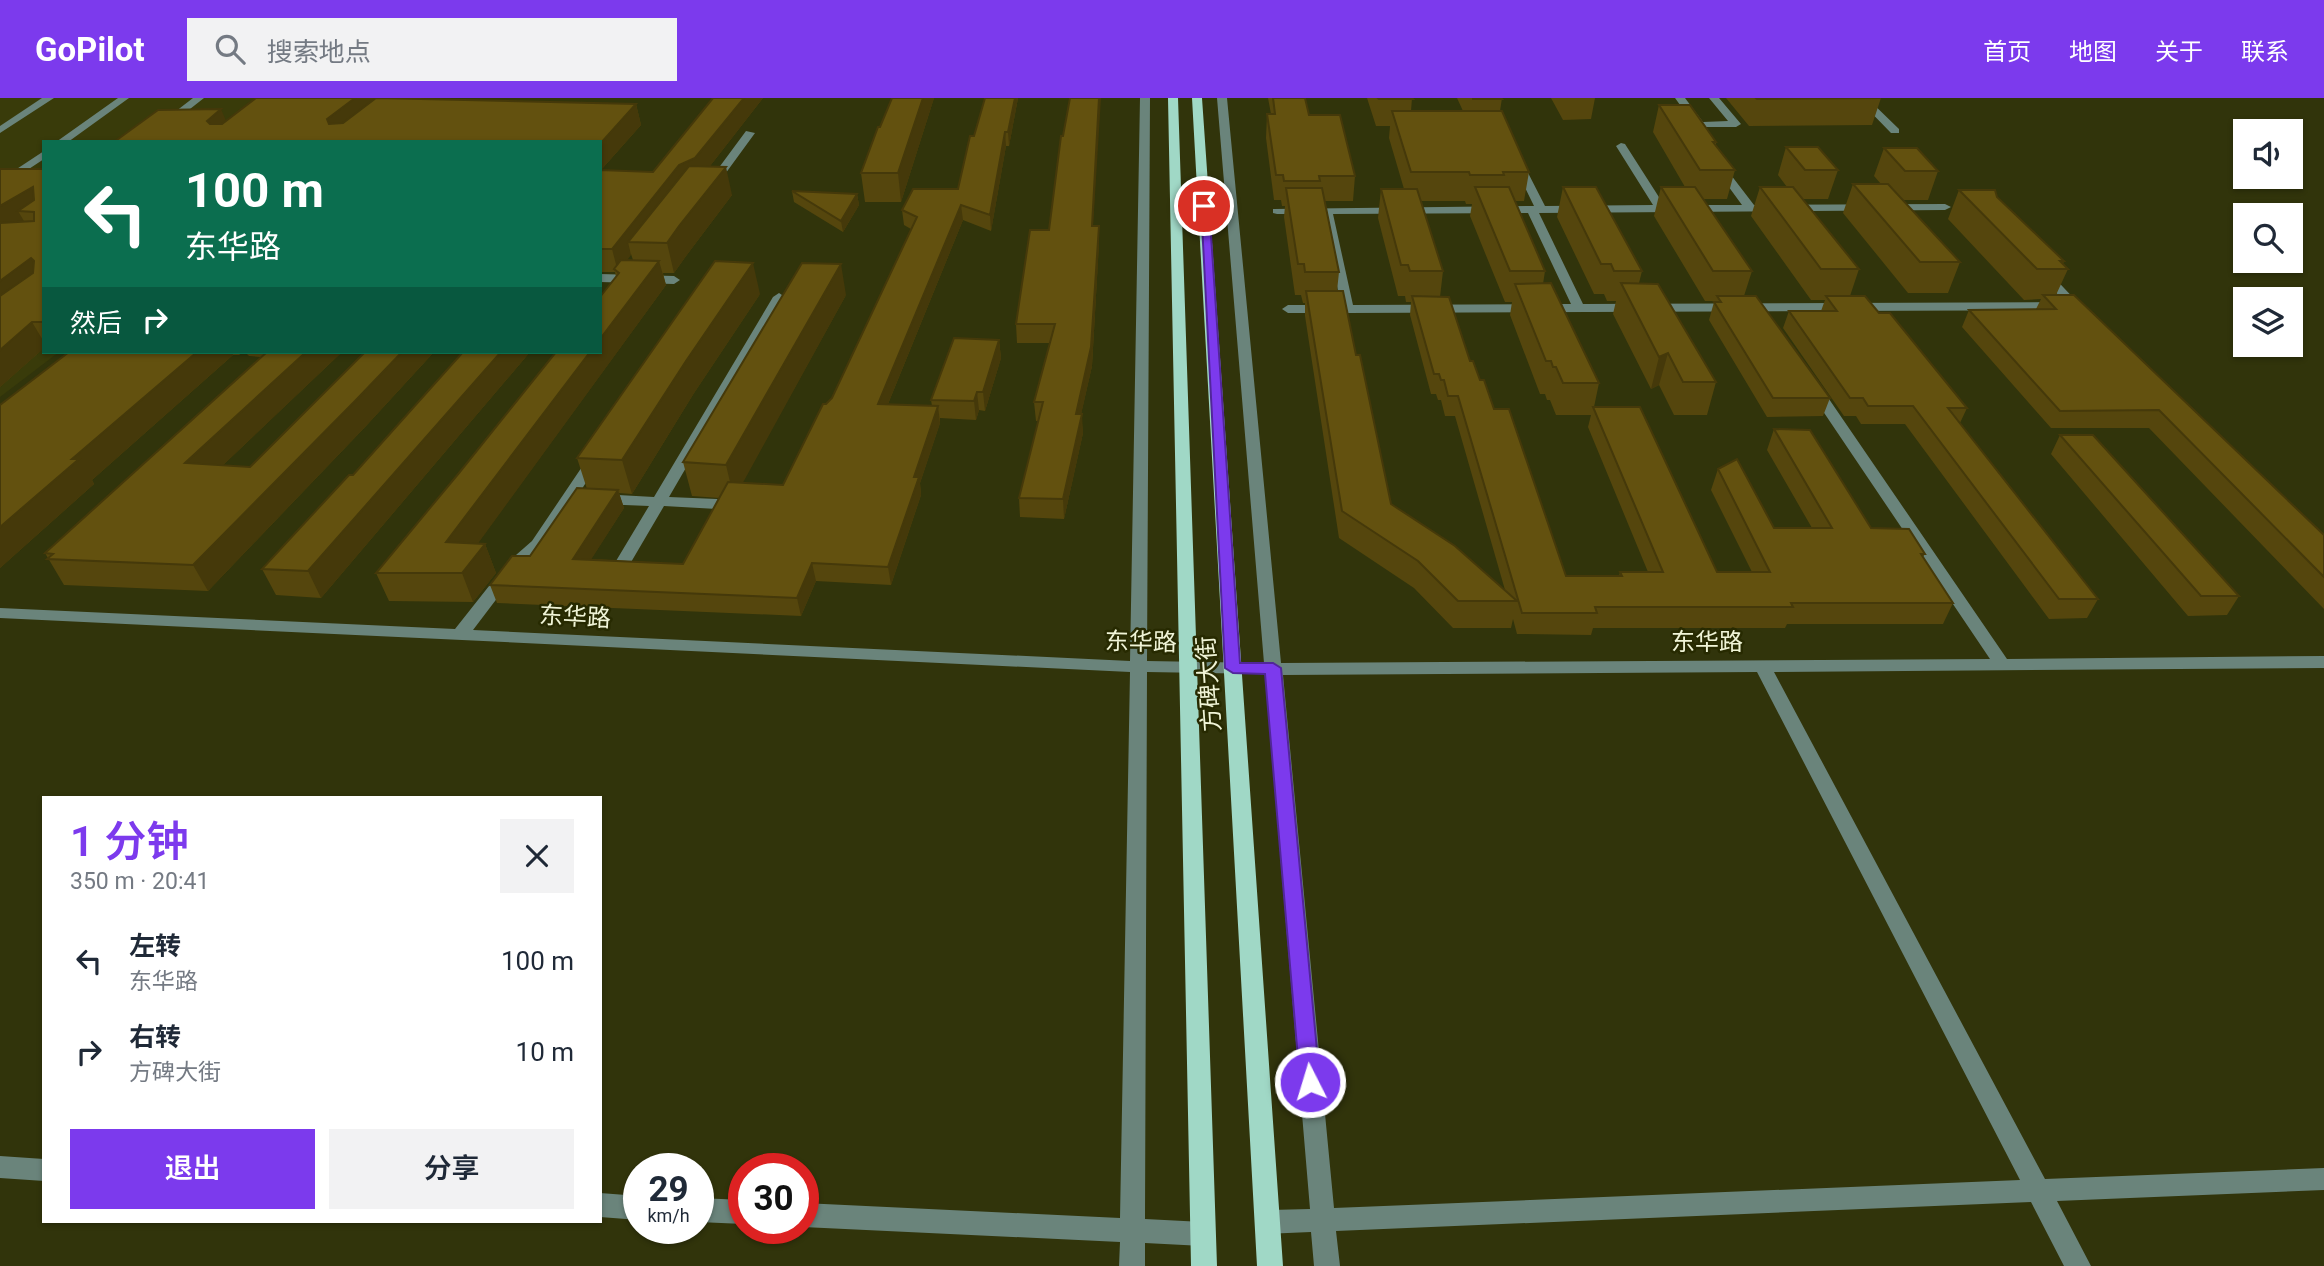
<!DOCTYPE html>
<html lang="zh">
<head>
<meta charset="utf-8">
<style>
  :root { --surface:#fff; --page:#f2f2f3; --text:#1f2937; --muted:#747a83; --accent:#7c3aed }
  body { margin:0; font-family:Roboto,"Noto Sans SC",sans-serif; background:var(--page); color:var(--text); height:100vh; display:flex; flex-direction:column; font-size:26px; white-space:nowrap }
  * { box-sizing:border-box; margin:0 }
  p { font-size:23px; color:var(--muted) }
  .icon { flex:none; width:38px; height:38px; fill:none; stroke:currentColor; stroke-width:2; stroke-linecap:round; stroke-linejoin:round }
  .map { position:relative; flex:1; overflow:hidden }
  .drawer { position:absolute; left:42px; top:698px; width:560px; height:427px; display:flex; flex-direction:column; background:var(--surface); border-radius:0px; box-shadow:0 2px 5px #0004 }
  .drawer>* { flex:none }
  .guide { position:absolute; left:42px; top:42px; width:560px; height:214px; border-radius:0px; box-shadow:0 2px 5px #0004; background:#0b6e4f; color:#fff; overflow:hidden }
  .tools { position:absolute; left:2233px; top:21px; display:grid; gap:14px }
  .tools a { display:grid; place-items:center; width:70px; height:70px; border-radius:0px; background:var(--surface); box-shadow:0 2px 5px #0004; font-size:35px }
  .speed { position:absolute; left:623px; top:1055px; display:flex; gap:14px; font-size:35px; font-weight:700; text-align:center }
  .speed>* { display:grid; place-content:center; width:91px; height:91px; border-radius:50%; background:var(--surface); box-shadow:0 2px 5px #0004; line-height:1 }
  .speed small { font-size:18px; font-weight:400 }
  .speed .limit { border:10px solid #d22; background:#fff; color:#111 }
  .pin { position:absolute; display:grid; place-items:center; width:60px; height:60px; color:#fff; margin:-30px; border:4px solid #fff; border-radius:50%; box-shadow:0 2px 7px #0007 }
  .me { position:absolute; width:77px; margin:-38px; rotate:355deg; stroke-linejoin:round; filter:drop-shadow(0 0 5px #0008) }
  .turn { display:flex; align-items:center; gap:24px; height:147px; padding:0 28px; font-size:32px }
  .turn .icon { width:91px; height:91px; stroke-width:2.5 }
  .turn b { display:block; font-size:49px; line-height:60px }
  .then { display:flex; align-items:center; height:66px; padding:0 28px; background:#0003; gap:14px; font-size:26px }
  .round { display:grid; place-items:center; flex:none; width:74px; height:74px; border-radius:0px; background:var(--page) }
  .head { display:flex; align-items:center; justify-content:space-between; height:119px; padding:0 28px }
  h1 { font-size:42px; font-weight:600; line-height:52px; color:var(--accent) }
  .cta { display:flex; gap:14px; margin-top:auto; padding:14px 28px }
  .cta a { flex:1; height:80px; border-radius:0px; background:var(--accent); color:#fff; font-size:28px; font-weight:600; line-height:80px; text-align:center }
  .cta a+a { background:var(--page); color:var(--text) }
  ul { padding:0; list-style:none }
  li { display:flex; align-items:center; gap:21px; height:91px; padding:0 28px }
  li div { flex:1 }
  li b { display:block; font-size:26px }
  li em { font-style:normal }
  header { display:flex; align-items:center; gap:42px; box-sizing:border-box; height:98px; padding:0 35px; background:var(--accent); color:#fff }
  header strong { font-size:33px }
  nav { display:flex; gap:38px; margin-inline-start:auto; font-size:24px }
  .search { width:490px; height:63px; background:var(--page); display:flex; align-items:center; gap:18px; box-sizing:border-box; padding:0 24px; border-radius:0px; color:var(--muted); font-size:26px }
  .map>svg:first-child { display:block }
  .built { fill:#393b0a }
  .lines { fill:none; stroke-linecap:round; stroke-linejoin:round }
  .minor { fill:#6a847b; fill-rule:evenodd }
  .major { fill:#a0d8c6; fill-rule:evenodd }
  .wall { fill:#55460d; fill-rule:evenodd }
  .shaded-wall { fill:#45390a }
  .building { fill:#63510f; stroke:#45390a; stroke-width:2 }
  .route { fill:#7c3aed; stroke:#51269a; stroke-width:2 }
  .labels { text-anchor:middle; dominant-baseline:central; stroke-width:5; stroke-linejoin:round; paint-order:stroke }
  .street-label { font-size:24px; fill:#f0f4d7; stroke:#272a01 }
</style>
</head>
<body>
<header>
<strong>GoPilot</strong>
<div class="search"><svg class="icon" aria-label="search" viewBox="0 0 24 24"><circle cx="10" cy="10" r="6"/><path d="M15 15l6 6"/></svg>搜索地点</div>
<nav><a>首页</a><a>地图</a><a>关于</a><a>联系</a></nav>
</header>
<div class="map">
<svg width="2324" height="1168" viewBox="0 0 2324 1168">
  <rect width="100%" height="100%" fill="#31340b"/>
  <path class="built" d="M0 0H390L333 44H44V254H59L0 299Z"/>
  <g class="lines">
    <path class="minor" d="M42 0H54L0 35V28Z
      M118 0H129L68 44H56Z
      M193 0H204L148 44H136Z
      M1140 0H1150L1147 563 1264 565 1217 0H1227L1281 565 1990 561 1806 288 1813 284 1818 285 2007 561 2324 558V570L1774 574 2045 1081 2324 1070V1092L2057 1103 2091 1168H2064L2031 1104 1336 1133 1340 1168H1314L1311 1134 1267 1136 1258 1132 1255 1124 1258 1116 1267 1112 1310 1111 1265 576 1147 574 1145 1121 1203 1124 1212 1128 1215 1136 1212 1144 1203 1148 1145 1145V1168H1119L1120 1144 803 1129V1105L1120 1120 1130 574 0 520V510L455 531 508 464 532 443 590 357 595 356 602 360 544 449 520 470 473 532 1130 563ZM1757 574 2020 1082 1334 1110 1283 577Z
      M1675 0H1685L1703 24 1728 23 1709 0H1719L1741 26 1736 29H1696Z
      M1857 0H1867L1899 31V35H1891Z
      M746 33 755 35 720 83 704 86V82L712 79Z
      M1621 45 1625 46 1664 107H1742L1712 66 1717 63 1721 64 1754 107 1945 106 1951 109 1945 112 1539 115 1583 206 2065 204 2037 175 2043 171 2047 172 2081 208 2075 212 1348 215H1288L1282 211 1288 207H1341L1322 116H1277L1273 115V111L1534 108 1513 65 1518 62 1523 65 1545 108 1653 107 1616 48ZM1528 115 1571 206 1353 207 1333 116Z
      M44 53V61L0 90V82Z
      M600 176 674 178 680 182 674 186 600 184Z
      M779 195 785 199 669 399 717 401 725 406 717 411 664 408 627 471H615L613 468 649 408 600 406 592 401 600 396 654 399 773 199Z
      M0 1058 44 1061V1083L0 1080Z
      M600 1095 639 1098V1122L600 1119Z
      M698 1100 744 1102V1126L698 1124Z"/>
    <path class="major" d="M1168 0H1178L1217 1168H1191Z
      M1192 0H1202L1283 1168H1257Z"/>
  </g>
  <path class="wall" d="M713 0H763L710 68 732 97 686 158 674 175H663L666 187 477 446H485L496 475 473 504 389 503 376 475 459 375 616 179 615 174H600V44L636 6 641 27 601 72 653 74ZM631 156 633 162H627Z
    M892 0H934L901 104H865L861 75Z
    M985 0H1018L1009 48H1006L991 133 963 122 888 306 932 308 931 302 999 242 1001 260 985 313 979 312 976 322 940 320V325L920 385 921 397 891 487 816 483 801 518 497 505 490 487 530 458 587 391 577 360 760 196 694 295 632 396 619 395 624 410 591 461 683 466 719 400 692 398 683 364 846 197 742 385 783 387 826 306 832 300 911 131 904 127 902 112 958 91Z
    M1268 0H1305L1309 17 1355 78 1353 103H1325L1339 174 1337 193 1356 257 1391 406 1505 492 1455 318H1445L1441 302H1438L1436 296H1431L1410 217 1411 204H1406L1405 198H1398L1378 120 1381 91H1404L1389 40 1390 28H1376L1367 0H1412L1411 13H1463L1457 0H1502L1500 13 1529 74 1524 103H1515L1545 173 1543 186 1599 285 1594 309 1717 474H1752L1711 392 1718 371 1774 430H1812L1767 352 1774 331 1871 430 1925 456 1923 459 1953 505 1943 526H1787L1785 530H1593L1591 537 1517 536 1513 521 1511 530H1453L1414 490 1339 440 1305 218V205H1303L1301 197H1295L1284 119 1285 108H1282L1281 102H1274L1266 40 1267 16H1271ZM1421 103H1465L1466 106H1472L1470 118 1505 204H1512L1510 217 1540 296H1545L1547 302H1550L1556 317H1591L1588 329 1648 474H1620L1619 478H1566L1494 311 1440 199 1443 173Z
    M1551 0H1595L1591 21 1563 22Z
    M1726 0H1881L1872 27 1749 28Z
    M1659 7 1716 44V47L1735 72 1727 101H1703L1752 173 1744 198 1830 300 1823 318 1767 319 1709 222 1714 204 1716 203H1705L1654 118 1661 89H1685L1653 34Z
    M1786 49 1838 72 1828 101H1803L1859 171 1850 198 1879 215 1967 310 1960 325 2098 501 2087 520 2049 521 1905 326H1861L1856 318H1844L1783 230 1789 213H1821L1825 202H1811L1751 118 1760 89H1787L1778 77Z
    M1884 50 1938 73 1928 102H1903L1960 164 1948 195H1908L1843 115 1853 86H1881L1874 78Z
    M0 71H44V250L0 289Z
    M1563 89 1642 173 1639 185 1716 284 1707 317H1674L1659 287 1651 291 1613 216 1616 203H1607L1604 196H1594L1557 119Z
    M1959 92 1997 99 2064 163 2063 166 2068 171 2056 197 2324 437V511L2149 330H2051L1962 229 1969 212 2036 211 2041 201 2024 202 1948 121Z
    M792 93 857 96 859 107 843 134 794 104Z
    M1099 128V145L1092 268 1081 316 1083 335 1064 421 1020 419 1019 400 1038 323H1036L1034 304 1050 245H1017L1016 226 1049 132Z
    M69 254H243L239 257H233L92 382 94 386 0 470V307Z
    M245 254H342L223 367 250 369 365 254H434L366 328 208 493 64 487 45 455 261 259 249 258Z
    M463 254H530L321 500 276 497 262 471 353 377Z
    M2060 337 2239 498 2227 517 2188 518 2051 356Z"/>
  <path class="shaded-wall" d="M355 0H378L336 44 327 21Z
    M744 0H763L700 81 628 144 631 157 618 174 612 151 679 67Z
    M923 0H934L901 104 898 75Z
    M1015 0H1018L1009 48 1008 34Z
    M1099 0H1101L1092 145V128Z
    M636 6 641 27 600 73V46Z
    M221 11 230 32 216 44 207 23Z
    M1005 34 1006 48 991 133 990 117Z
    M726 69 732 97 686 158 674 175 667 145 679 128Z
    M33 89 34 114 18 113 24 123 2 137 0 144V108Z
    M857 96 859 107 843 134 841 123Z
    M961 107 963 122 881 323 878 306Z
    M1099 128V145L1092 268 1077 335 1076 316Z
    M31 160 44 183 0 216V183Z
    M659 163 666 187 458 473 446 444 590 254H600V241Z
    M753 165 760 196 694 295 632 396 622 362 686 263Z
    M841 166 846 197 734 401 726 367Z
    M32 224 44 244V250L0 289V252Z
    M999 242 1001 260 985 313 983 294Z
    M197 254H232L233 257 92 382 94 386 0 470V429L72 361Z
    M306 254H342L198 391 185 365Z
    M402 254H434L366 328 208 493 193 467Z
    M501 254H530L321 500 308 473Z
    M1668 255 1659 287 1651 291 1659 259Z
    M977 294 979 312 976 322 974 303Z
    M938 308 940 325 920 385 921 397 891 487 888 469 914 379Z
    M1082 316 1083 335 1064 421 1063 401Z
    M618 392 624 410 580 479 573 461Z
    M485 446 496 475 473 504 462 475Z
    M812 465 816 483 801 518 797 500Z"/>
  <path class="building" d="M256 0H355L327 21 329 26 343 25 376 0 636 6 600 46V44H114L158 12 221 11 207 23 210 26H222Z
    M713 0H744L695 60 679 67 612 151H600V89L601 82H600V72L653 74Z
    M892 0H923L898 75H861L878 29H880Z
    M985 0H1015L1008 34H1005L990 117 961 107 878 306 938 308 914 379H919L888 469 812 465 797 500 490 487 512 458H530L577 390 618 392 573 461 683 466 728 384 783 387 823 306H826L832 300 917 119 902 112 913 91H958L970 38H974Z
    M1070 0H1099L1092 128H1099L1091 249 1076 316H1082L1063 401 1019 400 1043 304H1034L1055 226H1016L1030 132H1049L1061 38H1063Z
    M1273 0H1305L1309 17H1340L1355 78H1319L1320 83H1284L1283 77H1276L1267 16H1275Z
    M1378 0H1412L1413 1H1379Z
    M1473 0H1501L1502 1H1473Z
    M1756 0H1881L1757 1Z
    M1659 7H1690L1716 44H1713L1735 72H1700Z
    M1392 13H1502L1529 74H1503L1504 77H1470L1469 74H1411Z
    M1786 49H1818L1838 72H1805Z
    M1884 50H1917L1938 73H1905Z
    M689 68 726 69 679 128 667 145 628 144Z
    M0 71H44V223L42 224H32L0 252V198L33 175 34 163 31 160 0 183V125L34 123V114L18 113 34 102 33 89 0 108Z
    M1853 86H1888L1960 164H1920Z
    M1475 89H1509L1545 173H1510Z
    M1563 89H1596L1642 173H1614L1611 166H1601Z
    M1661 89H1695L1752 173H1713Z
    M1760 89H1793L1859 171H1821Z
    M1286 90H1322L1339 174H1305L1304 166H1298Z
    M1381 91H1417L1443 173H1410L1408 167H1401Z
    M1959 92H1995L1997 99 2064 163H2060L2068 171H2037Z
    M792 93 857 96 841 123Z
    M621 162 659 163 600 241V199L619 175 614 171Z
    M715 163 753 165 686 263 622 362 577 360Z
    M802 165 841 166 726 367 683 364Z
    M1551 185 1599 285H1563L1556 269H1553L1551 263H1546L1515 186Z
    M1621 185 1658 186 1716 284H1683L1668 255 1659 259Z
    M1306 193H1343L1356 257H1360L1364 276 1391 406 1455 448 1517 503H1458L1418 463 1342 413Z
    M2043 197H2074L2324 437V479L2159 312 2060 313 1969 212 2056 211Z
    M1412 198 1449 199 1470 263H1473L1480 282H1484L1494 311H1509L1566 478H1622L1620 474H1663L1593 309H1640L1717 474H1770L1718 371 1737 361 1774 430H1832L1774 331 1810 332 1871 430 1909 431 1925 456H1921L1953 505H1791L1793 509H1595L1597 515H1522L1458 298H1448L1444 282H1441L1439 276H1434Z
    M1717 198H1756L1830 300H1773L1714 204H1721Z
    M1826 198H1865L1879 215H1890L1967 310H1948L2098 501H2059L1913 308H1868L1863 300H1850L1789 213H1837Z
    M954 240 999 242 983 294H977L974 303 931 302Z
    M69 254H197L72 361H79L0 429V307Z
    M267 254H306L185 365 250 369 365 254H402L355 303 193 467 47 461 53 456 45 455Z
    M463 254H501L308 473 262 471 349 377H353Z
    M556 254H590L446 444 485 446 462 475H376L459 375Z
    M2060 337H2093L2239 498H2201Z"/>
  <path class="route" d="M1201 106 1209 108 1240 565H1273L1281 570 1320 984 1317 990 1310 993 1303 990 1300 984 1265 576 1233 575 1225 570Z"/>
  <g class="labels">
    <g class="street-label">
      <text transform="translate(575 519) rotate(3)">东华路</text>
      <text transform="translate(1141 544) rotate(1)">东华路</text>
      <text x="1707" y="544">东华路</text>
      <text transform="translate(1209 586) rotate(-94)">方碑大街</text>
    </g>
  </g>
</svg>
<div class="tools">
<a><svg class="icon" aria-label="sound" viewBox="0 0 24 24"><path d="M4 9h4l5-4v14l-5-4H4zM17 9q2 3 0 6"/></svg></a>
<a><svg class="icon" aria-label="search" viewBox="0 0 24 24"><circle cx="10" cy="10" r="6"/><path d="M15 15l6 6"/></svg></a>
<a><svg class="icon" aria-label="layers" viewBox="0 0 24 24"><path d="M12 4l9 5-9 5-9-5zM3 14l9 5 9-5"/></svg></a>
</div>
<div class="speed"><div>29<small>km/h</small></div><div class="limit">30</div></div>
<div class="pin" style="left:1204px;top:108px;background:#d93025"><svg class="icon" aria-label="arrive" viewBox="0 0 24 24"><path d="M6 21V4h12l-3 4 3 4H6"/></svg></div>
<svg class="me" style="left:1310px;top:984px" viewBox="-20 -20 40 40"><circle r="17" fill="#7c3aed" stroke="#fff" stroke-width="3"/><path d="M0-11L8 9 0 5-8 9z" fill="#fff"/></svg>
<div class="guide">
<div class="turn"><svg class="icon" aria-label="left" viewBox="0 0 24 24"><path d="M17 20v-9H6M10 6l-5 5 5 5"/></svg><div><b>100 m</b>东华路</div></div>
<div class="then">然后<svg class="icon" aria-label="right" viewBox="0 0 24 24"><path d="M7 20v-9h11M14 6l5 5-5 5"/></svg></div>
</div>
<section class="drawer">
<div class="head"><div><h1>1 分钟</h1><p>350 m · 20:41</p></div><a class="round"><svg class="icon" aria-label="close" viewBox="0 0 24 24"><path d="M6 6l12 12M18 6L6 18"/></svg></a></div>
<ul>
<li><svg class="icon" aria-label="left" viewBox="0 0 24 24"><path d="M17 20v-9H6M10 6l-5 5 5 5"/></svg><div><b>左转</b><p>东华路</p></div><em>100 m</em></li>
<li><svg class="icon" aria-label="right" viewBox="0 0 24 24"><path d="M7 20v-9h11M14 6l5 5-5 5"/></svg><div><b>右转</b><p>方碑大街</p></div><em>10 m</em></li>
</ul>
<div class="cta"><a>退出</a><a>分享</a></div>
</section>
</div>
</body>
</html>
